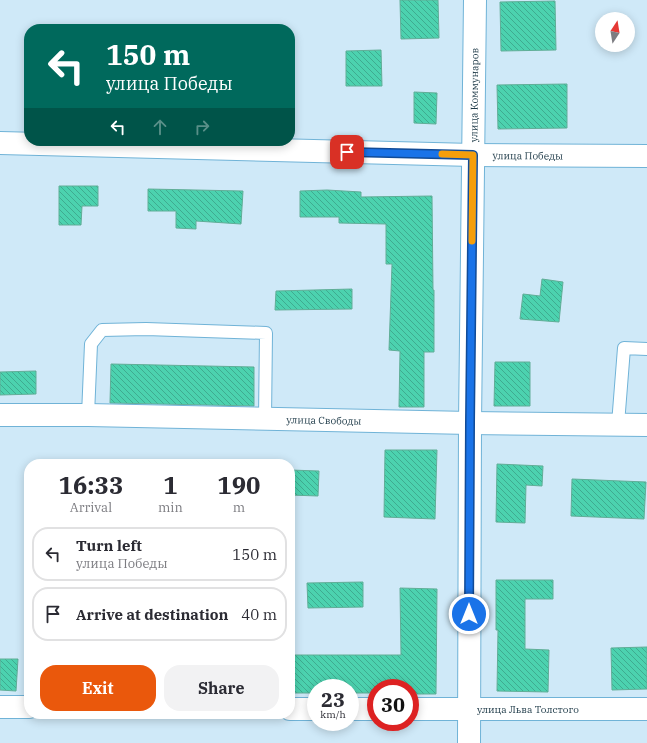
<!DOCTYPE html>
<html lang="en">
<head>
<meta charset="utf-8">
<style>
  :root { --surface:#fff; --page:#f2f2f3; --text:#2b2b33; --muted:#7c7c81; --line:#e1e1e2; --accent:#ea580c }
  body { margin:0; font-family:"IBM Plex Serif",serif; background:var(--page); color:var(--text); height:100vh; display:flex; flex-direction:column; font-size:15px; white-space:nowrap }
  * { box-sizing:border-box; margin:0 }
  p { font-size:13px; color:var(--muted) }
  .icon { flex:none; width:22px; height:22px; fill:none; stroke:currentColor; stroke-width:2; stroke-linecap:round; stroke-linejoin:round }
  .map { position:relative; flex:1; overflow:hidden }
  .drawer { position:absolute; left:24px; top:459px; width:271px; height:260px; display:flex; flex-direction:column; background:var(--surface); border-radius:16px; box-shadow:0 2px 10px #0003 }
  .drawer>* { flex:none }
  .hud { position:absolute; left:24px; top:24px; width:271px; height:122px; border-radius:16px; box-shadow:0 2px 10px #0003; background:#00695c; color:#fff; overflow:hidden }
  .needle { width:26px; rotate:12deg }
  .tools { position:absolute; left:595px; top:12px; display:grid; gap:8px }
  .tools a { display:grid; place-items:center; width:40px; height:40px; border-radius:50%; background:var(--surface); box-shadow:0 2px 10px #0003; font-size:20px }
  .speed { position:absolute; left:307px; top:679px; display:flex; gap:8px; font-size:20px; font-weight:700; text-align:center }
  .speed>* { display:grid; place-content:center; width:52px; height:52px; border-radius:50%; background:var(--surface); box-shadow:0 2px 10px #0003; line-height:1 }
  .speed small { font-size:10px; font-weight:400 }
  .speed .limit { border:6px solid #d22; background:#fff; color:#111 }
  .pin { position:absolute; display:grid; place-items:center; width:34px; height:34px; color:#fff; margin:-17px; border-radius:8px; box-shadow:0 2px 6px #0006 }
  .me { position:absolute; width:44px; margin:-22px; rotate:0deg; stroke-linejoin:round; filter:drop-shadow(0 0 3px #0008) }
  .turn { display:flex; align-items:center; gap:14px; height:84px; padding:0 16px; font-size:18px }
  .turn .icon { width:52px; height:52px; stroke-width:2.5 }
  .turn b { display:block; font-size:28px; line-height:34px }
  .lanes { display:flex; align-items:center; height:38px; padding:0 16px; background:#0003; justify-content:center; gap:20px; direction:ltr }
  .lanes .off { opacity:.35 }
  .eta { display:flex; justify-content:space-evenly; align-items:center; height:68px; text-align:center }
  .eta b { font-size:24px; font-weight:700; line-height:28px }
  .action { display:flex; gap:8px; margin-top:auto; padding:8px 16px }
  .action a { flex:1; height:46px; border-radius:16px; background:var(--accent); color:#fff; font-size:16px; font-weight:700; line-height:46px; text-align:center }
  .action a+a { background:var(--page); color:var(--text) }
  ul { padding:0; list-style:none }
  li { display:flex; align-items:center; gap:12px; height:54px; margin:0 8px 6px; padding:0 8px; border:2px solid var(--line); border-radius:16px }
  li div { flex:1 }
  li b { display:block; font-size:15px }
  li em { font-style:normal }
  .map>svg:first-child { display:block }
  .building { fill:url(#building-back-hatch); stroke:#60ae97 }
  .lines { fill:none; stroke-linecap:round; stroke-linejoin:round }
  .lane-casing { stroke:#70b3d7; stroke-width:14 }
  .street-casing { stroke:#70b3d7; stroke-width:24 }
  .lane { stroke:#fff; stroke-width:12 }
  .street { stroke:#fff; stroke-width:22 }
  .route-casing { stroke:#114b97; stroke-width:10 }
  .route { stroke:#1a73e8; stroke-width:7 }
  .slow { stroke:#f59e0b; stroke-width:7 }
  .labels { text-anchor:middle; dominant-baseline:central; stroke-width:3.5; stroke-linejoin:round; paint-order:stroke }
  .street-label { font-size:10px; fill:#1d3947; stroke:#cfe9f8 }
</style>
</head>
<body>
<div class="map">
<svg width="647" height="743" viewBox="0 0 647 743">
  <defs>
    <pattern id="building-back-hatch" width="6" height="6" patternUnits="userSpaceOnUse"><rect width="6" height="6" fill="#4cd2af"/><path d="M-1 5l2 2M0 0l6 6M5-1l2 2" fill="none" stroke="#3fab90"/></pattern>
  </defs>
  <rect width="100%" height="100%" fill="#cfe9f8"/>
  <path class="building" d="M400 0H438L439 38 401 39Z
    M555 1 556 50 501 51 500 2Z
    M381 50 382 86H346V51Z
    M567 84V128L498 129 497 85Z
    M414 92 437 93 436 124 414 123Z
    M59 186H98V206H82L81 225H59Z
    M148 189 243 191 241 224 196 221V229L176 228V211H148Z
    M327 190 361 192V197L432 196 433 290H434V352H424V407H399L400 351 389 350 392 264H386V224L339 223V217H300V191Z
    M542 279 563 282 559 322 520 319 523 294 540 296Z
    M352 289V309L275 310 276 291Z
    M495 362H530V406H494Z
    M111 364 254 367V406L110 403Z
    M36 371V394L0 395V372Z
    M385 450H437L435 519 384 517Z
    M497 464 543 466 542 486 526 485 525 523 496 522Z
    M290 470 319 471 318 496 290 495Z
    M572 479 646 482 644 519 571 516Z
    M496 580H553V599H525V649L549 650 548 692 497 691 498 630H496Z
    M363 582V607L308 608 307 583Z
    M400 588 437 589 436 694H410V688H376V693H350V688H316V693H290V655H401Z
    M647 647V689L612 690 611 648Z
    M0 659H18L16 691 0 690Z"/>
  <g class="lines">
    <g class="lane-casing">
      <path id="lane" d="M88 415 91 344 102 330 146 329 266 333 265 419
        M618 424 624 348 647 349"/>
    </g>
    <g class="street-casing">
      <g id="street">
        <path id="s1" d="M0 143 473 155 647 156"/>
        <path id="s2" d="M0 415H88L470 423 647 425"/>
        <path d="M0 707H29"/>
        <path d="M290 709H316"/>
        <path d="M350 709H376"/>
        <path id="s3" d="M410 709H647"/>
        <path id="s4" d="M469 743 470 423 475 0"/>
      </g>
    </g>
    <use href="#lane" class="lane"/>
    <use href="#street" class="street"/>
  </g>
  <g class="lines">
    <g class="route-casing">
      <path id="route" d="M347 152 473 155 470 423 469 614"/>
    </g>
    <use href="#route" class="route"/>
    <path class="slow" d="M442 154 473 155 472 241"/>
  </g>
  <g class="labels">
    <g class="street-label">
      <text stroke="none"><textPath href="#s4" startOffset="648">улица Коммунаров</textPath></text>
      <text stroke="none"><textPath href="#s1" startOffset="528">улица Победы</textPath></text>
      <text stroke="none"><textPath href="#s2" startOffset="324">улица Свободы</textPath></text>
      <text stroke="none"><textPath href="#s3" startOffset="118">улица Льва Толстого</textPath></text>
    </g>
  </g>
</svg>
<div class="tools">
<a><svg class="needle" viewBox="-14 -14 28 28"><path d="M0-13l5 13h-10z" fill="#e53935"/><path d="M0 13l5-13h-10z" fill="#7c7c81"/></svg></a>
</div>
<div class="speed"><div>23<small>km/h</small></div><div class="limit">30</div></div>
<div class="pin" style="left:347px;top:152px;background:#d93025"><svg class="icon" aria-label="arrive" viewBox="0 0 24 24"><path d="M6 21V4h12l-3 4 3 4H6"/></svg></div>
<svg class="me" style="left:469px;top:614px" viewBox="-20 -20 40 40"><circle r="17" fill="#1a73e8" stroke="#fff" stroke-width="3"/><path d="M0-11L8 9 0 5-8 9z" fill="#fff"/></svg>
<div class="hud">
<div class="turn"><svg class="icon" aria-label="left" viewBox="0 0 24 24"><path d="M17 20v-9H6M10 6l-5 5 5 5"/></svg><div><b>150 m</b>улица Победы</div></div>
<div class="lanes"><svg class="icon" aria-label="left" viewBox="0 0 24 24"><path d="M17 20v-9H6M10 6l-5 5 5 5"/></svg><svg class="icon off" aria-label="ahead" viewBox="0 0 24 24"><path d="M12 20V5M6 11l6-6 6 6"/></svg><svg class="icon off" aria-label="right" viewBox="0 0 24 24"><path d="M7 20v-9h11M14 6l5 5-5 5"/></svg></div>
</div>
<section class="drawer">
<div class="eta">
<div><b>16:33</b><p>Arrival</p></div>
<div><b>1</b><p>min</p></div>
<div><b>190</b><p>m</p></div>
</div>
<ul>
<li><svg class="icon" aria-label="left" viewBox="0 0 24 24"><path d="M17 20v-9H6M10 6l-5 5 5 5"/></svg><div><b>Turn left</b><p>улица Победы</p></div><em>150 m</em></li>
<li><svg class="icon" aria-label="arrive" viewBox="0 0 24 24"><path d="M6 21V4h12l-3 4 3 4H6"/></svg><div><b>Arrive at destination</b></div><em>40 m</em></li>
</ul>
<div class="action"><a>Exit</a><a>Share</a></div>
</section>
</div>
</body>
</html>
